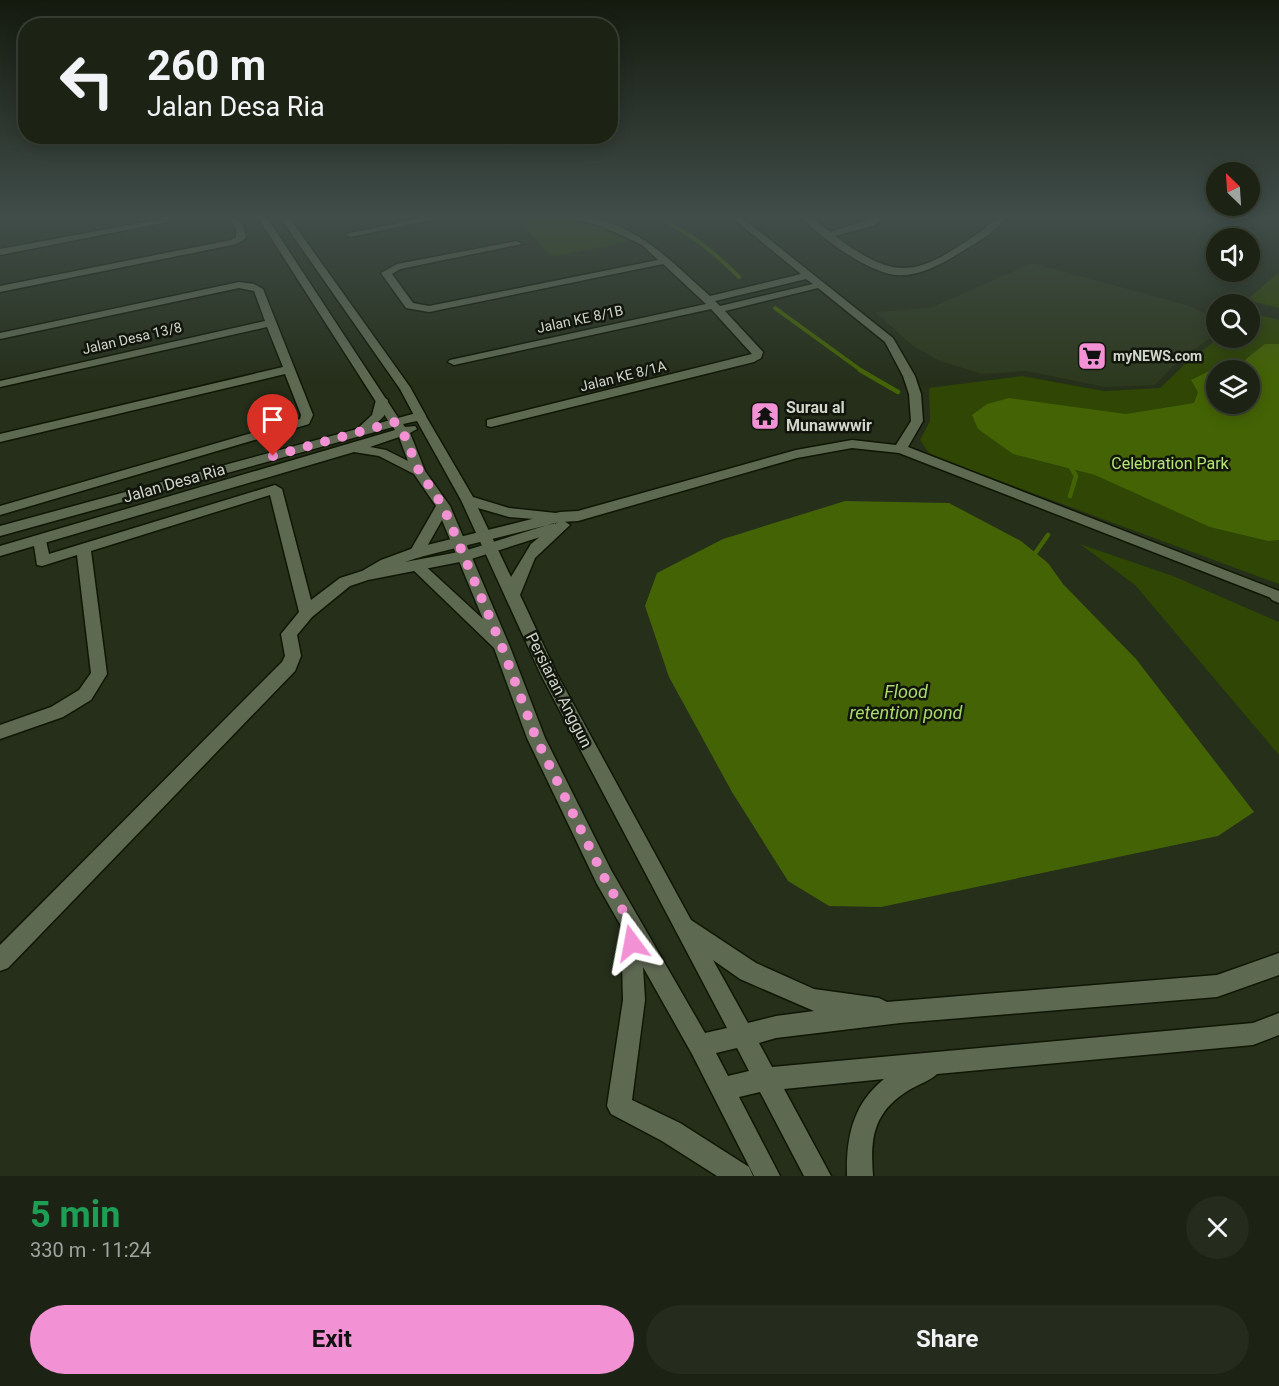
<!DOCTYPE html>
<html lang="en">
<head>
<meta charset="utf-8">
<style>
  :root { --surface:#1c2314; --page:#252b1d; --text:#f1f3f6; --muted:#a0a4a0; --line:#3a4034; --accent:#f391d5 }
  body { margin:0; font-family:Roboto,sans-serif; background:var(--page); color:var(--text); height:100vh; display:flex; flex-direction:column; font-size:22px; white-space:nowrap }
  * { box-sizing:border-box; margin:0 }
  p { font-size:20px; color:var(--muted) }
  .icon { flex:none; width:33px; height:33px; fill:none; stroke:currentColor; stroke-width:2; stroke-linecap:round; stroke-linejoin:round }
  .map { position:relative; height:1176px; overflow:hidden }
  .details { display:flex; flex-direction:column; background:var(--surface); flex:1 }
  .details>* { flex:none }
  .top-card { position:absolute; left:18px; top:18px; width:600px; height:126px; border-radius:24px; box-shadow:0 3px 15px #0003,0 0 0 2px var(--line); background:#1c2314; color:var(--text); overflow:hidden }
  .needle { width:39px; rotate:335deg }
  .buttons { position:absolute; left:1206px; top:162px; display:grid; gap:12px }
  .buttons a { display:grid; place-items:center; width:54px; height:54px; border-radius:50%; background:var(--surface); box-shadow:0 3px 15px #0003,0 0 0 2px var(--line); font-size:30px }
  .pin { position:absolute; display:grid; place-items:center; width:51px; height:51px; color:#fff; margin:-62px -26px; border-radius:50% 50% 50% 0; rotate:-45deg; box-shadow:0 0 6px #0007 }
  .pin .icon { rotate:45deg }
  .me { position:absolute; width:66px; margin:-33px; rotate:347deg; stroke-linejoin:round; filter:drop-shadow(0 0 4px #0008) }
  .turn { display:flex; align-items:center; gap:21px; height:126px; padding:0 30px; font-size:27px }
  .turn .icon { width:78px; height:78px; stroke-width:2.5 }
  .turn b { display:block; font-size:42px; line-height:51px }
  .round { display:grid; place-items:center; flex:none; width:63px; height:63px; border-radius:32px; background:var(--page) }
  .overview { display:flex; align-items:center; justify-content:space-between; height:102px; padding:0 30px }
  h1 { font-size:36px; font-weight:700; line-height:45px; color:#1e9e55 }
  .cta { display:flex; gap:12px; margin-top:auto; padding:12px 30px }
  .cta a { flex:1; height:69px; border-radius:36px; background:var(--accent); color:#111; font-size:24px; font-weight:700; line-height:69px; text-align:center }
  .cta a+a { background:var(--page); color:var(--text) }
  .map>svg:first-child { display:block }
  .built { fill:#2d391e }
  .green { fill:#2f4604; fill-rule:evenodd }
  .water { fill:#446305 }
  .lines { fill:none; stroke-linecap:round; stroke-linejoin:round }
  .stream-far1 { stroke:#446305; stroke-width:4 }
  .stream { stroke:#446305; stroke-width:4.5 }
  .minor-casing { stroke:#0f1704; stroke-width:3 }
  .tertiary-casing { stroke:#0f1704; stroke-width:3 }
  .secondary-casing { stroke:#0f1704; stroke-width:3 }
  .minor { fill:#5e6952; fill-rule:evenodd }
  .tertiary { fill:#5e6952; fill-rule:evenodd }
  .secondary { fill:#5e6952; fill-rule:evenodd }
  .route { stroke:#f391d5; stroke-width:10; stroke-dasharray:0 18 }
  .labels { text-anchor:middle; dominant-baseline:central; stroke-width:5; stroke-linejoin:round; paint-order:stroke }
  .far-street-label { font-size:14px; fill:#d0d6c9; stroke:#11150c }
  .far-poi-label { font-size:14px; font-weight:bold; fill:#d0d6c9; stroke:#11150c; text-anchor:start }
  .poi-label { font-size:16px; font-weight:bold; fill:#d0d6c9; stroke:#11150c; text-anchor:start }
  .park-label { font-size:16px; fill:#b6e577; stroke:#11150c }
  .street-label { font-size:16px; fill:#d0d6c9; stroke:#11150c }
  .water-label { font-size:18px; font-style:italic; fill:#abda6c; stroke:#11150c }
</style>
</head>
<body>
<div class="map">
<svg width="1279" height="1176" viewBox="0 0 1279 1176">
  <rect width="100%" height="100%" fill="#252f1a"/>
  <path class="built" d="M1032 263 1186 305 1216 318V334L1179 360 1155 385 1105 387 1026 371 982 374 940 361 913 346 875 312 930 308Z"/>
  <path class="green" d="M514 216H548L600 226 631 241 552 257Z
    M1279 272V308L1247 300Z
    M1252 313 1279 320V584L940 459 928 452 920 440 930 421 929 388 1022 376 1104 391 1160 388 1186 363 1219 338H1250V315ZM1216 370H1250V404H1216Z
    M1080 544 1173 576 1279 622V755L1135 585Z"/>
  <path class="water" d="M1265 344H1279V540L1268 541 1210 527 1095 475 1013 454 978 429 972 415 987 404 1009 398 1126 414 1194 403 1198 392 1191 380 1211 370 1216 373V404H1250V370H1242L1246 359Z
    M845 501 949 503 1021 541 1048 563 1063 584 1136 659 1254 812 1218 836 881 907 829 906 788 881 732 792 669 677 645 606 657 573 723 539Z"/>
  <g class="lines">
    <path class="stream-far1" d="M654 216C688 231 713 251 739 277
      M775 308 862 371"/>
    <path class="stream" d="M860 370 898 392
      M1069 464 1076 476 1070 496
      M1036 552 1048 535"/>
    <g class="minor-casing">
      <path id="minor" d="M0 216H15L0 221Z
        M178 216H198L0 255V249Z
        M227 216H236L244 228 246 238 237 244 0 292V286L231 240 236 237V228Z
        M257 216H266L401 422 399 425 395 426 389 422Z
        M279 216H288L410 387 426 416 424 419H416L400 389Z
        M431 216H451L350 237 346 234Z
        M563 216C631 216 664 255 710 296L801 274 730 216H740L893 338 915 376 921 394 923 421 908 447 1279 591V601L899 453 852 448 797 458 578 521 560 522 420 557 405 562 464 551 554 523 561 528 559 531 465 561 368 580 350 586 312 617 297 635 301 656 295 671 8 968 0 971V945L282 662 285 656 281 634 299 612 270 495 91 551 107 674 91 700 63 717 0 739V725L51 707 79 690 91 673 77 555 42 566 37 565 33 539 35 536H45L49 554 275 485 282 489 311 600 340 578 362 571 381 560 411 549 560 512 578 511 796 450 852 440 896 445 911 421 909 394 903 376 885 342 818 288 725 311 763 352 761 358 754 362 491 427 487 426V420L752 354 711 309 454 365 448 362 450 360 706 304 663 264 429 312 406 308 381 273 397 264 517 241 522 244 400 269 392 274 413 303 429 306 658 260 642 245 601 226ZM806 279 813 284 720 306 715 301Z
        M799 216H809L830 232C847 227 873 216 889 216L873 226 835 236C896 281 915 277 977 234 988 227 995 216 1008 216 995 232 978 242 961 252 942 264 919 277 896 275 866 272 821 237 799 216Z
        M239 282 254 284 263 289 313 415 309 424 0 515V506L300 419 301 415 285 374 0 442V434L283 367 267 327 0 387V381L265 321 254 291 239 288 0 339V333Z"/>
    </g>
    <g class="tertiary-casing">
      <path id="tertiary" d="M1279 591V603L1272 600 1269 596 1272 592Z"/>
    </g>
    <g class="secondary-casing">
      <path id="secondary" d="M382 396 388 400 384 416 376 424 420 412 424 413 473 497 509 508 565 514 567 517 564 521 570 525 535 558 520 595 557 674 691 920 756 963 814 989 879 998 887 1002 1217 975 1279 953V975L1217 997 900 1023 776 1038 759 1043 772 1067 1253 1023 1279 1013V1035L1253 1045 937 1074C930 1081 917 1085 909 1090 873 1112 870 1138 873 1176H847C846 1137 853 1104 884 1079L784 1089 831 1176H804L760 1092 739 1097 780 1176H754L692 1054 643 967 645 1000 632 1100 680 1123 749 1167 753 1176H717L662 1141 611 1114 607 1106 623 1000 621 926 597 884 527 738 494 648 409 566 416 561 421 562 483 619 442 520 421 557 416 558 409 553 436 506 414 474 379 456 354 452 0 556V546L395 430 393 427 0 536V526L357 429 372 415 376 400ZM417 421 461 500 541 675 727 1028 705 1033 611 870 545 738 510 647 450 506 425 471 410 433 417 429 415 426 405 427 403 424ZM399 437 408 461 386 450 370 447ZM478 508 509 517 559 521 531 544 511 577ZM713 960 740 979 814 1011 776 1016 748 1023ZM737 1048 749 1071 728 1076 716 1053Z"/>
    </g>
    <use href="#minor" class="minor"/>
    <use href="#tertiary" class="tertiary"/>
    <use href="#secondary" class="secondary"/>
  </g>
  <linearGradient id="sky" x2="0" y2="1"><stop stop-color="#141a0e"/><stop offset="0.57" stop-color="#404d49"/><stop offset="1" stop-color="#404d49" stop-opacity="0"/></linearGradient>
  <rect width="1279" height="381" fill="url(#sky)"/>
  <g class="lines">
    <path class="route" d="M273 456 395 422 403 432 419 471 443 506 502 647 536 738 604 877 631 925 632 943"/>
  </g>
  <defs>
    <g id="supermarket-square" transform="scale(1.5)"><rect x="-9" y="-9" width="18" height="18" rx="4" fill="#f391d5" stroke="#11150c"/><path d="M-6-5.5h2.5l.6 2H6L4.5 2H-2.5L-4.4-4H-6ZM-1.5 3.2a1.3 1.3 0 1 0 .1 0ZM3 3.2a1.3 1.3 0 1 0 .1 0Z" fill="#111"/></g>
    <g id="temple-square" transform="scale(1.5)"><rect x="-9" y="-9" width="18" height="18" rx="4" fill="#f391d5" stroke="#11150c"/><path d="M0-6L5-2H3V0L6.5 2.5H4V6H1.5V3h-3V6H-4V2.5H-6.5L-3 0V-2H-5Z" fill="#111"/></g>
  </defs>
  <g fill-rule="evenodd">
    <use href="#supermarket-square" x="1092" y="356"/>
    <use href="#temple-square" x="765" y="416"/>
  </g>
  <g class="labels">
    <g class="far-street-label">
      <text transform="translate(580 319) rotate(-12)">Jalan KE 8/1B</text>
      <text transform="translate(132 338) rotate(-13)">Jalan Desa 13/8</text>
      <text transform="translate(623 376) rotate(-14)">Jalan KE 8/1A</text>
    </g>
    <g class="far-poi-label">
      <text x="1113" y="356">myNEWS.com</text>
    </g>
    <g class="poi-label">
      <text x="786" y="407">Surau al<tspan x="786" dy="18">Munawwwir</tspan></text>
    </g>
    <g class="park-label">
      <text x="1170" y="463">Celebration Park</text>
    </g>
    <g class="street-label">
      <text transform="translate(174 483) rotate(-16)">Jalan Desa Ria</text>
      <text transform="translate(559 690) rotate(63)">Persiaran Anggun</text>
    </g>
    <g class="water-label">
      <text x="906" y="691">Flood<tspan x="906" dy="21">retention pond</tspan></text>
    </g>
  </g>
</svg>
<div class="buttons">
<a><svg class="needle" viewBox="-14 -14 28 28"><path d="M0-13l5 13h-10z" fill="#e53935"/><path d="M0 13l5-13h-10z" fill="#a0a4a0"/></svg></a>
<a><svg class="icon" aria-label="sound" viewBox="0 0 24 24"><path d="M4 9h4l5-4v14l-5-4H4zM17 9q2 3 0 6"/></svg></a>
<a><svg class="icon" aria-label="search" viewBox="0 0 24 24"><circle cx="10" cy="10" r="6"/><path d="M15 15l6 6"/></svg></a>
<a><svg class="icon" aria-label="layers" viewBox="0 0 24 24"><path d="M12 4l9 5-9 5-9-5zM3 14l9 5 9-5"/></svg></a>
</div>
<div class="pin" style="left:273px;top:456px;background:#d93025"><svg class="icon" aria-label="arrive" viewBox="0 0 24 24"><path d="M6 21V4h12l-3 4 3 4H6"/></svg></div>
<svg class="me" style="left:632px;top:943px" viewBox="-20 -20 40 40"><path d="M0-17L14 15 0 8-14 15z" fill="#f391d5" stroke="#fff" stroke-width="4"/></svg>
<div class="top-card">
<div class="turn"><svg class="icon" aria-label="left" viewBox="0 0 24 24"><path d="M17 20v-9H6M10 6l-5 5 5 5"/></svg><div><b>260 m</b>Jalan Desa Ria</div></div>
</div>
</div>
<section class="details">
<div class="overview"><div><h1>5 min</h1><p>330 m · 11:24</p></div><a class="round"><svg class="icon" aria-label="close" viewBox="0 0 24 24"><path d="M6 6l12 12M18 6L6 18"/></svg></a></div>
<div class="cta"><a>Exit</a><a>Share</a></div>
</section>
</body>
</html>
